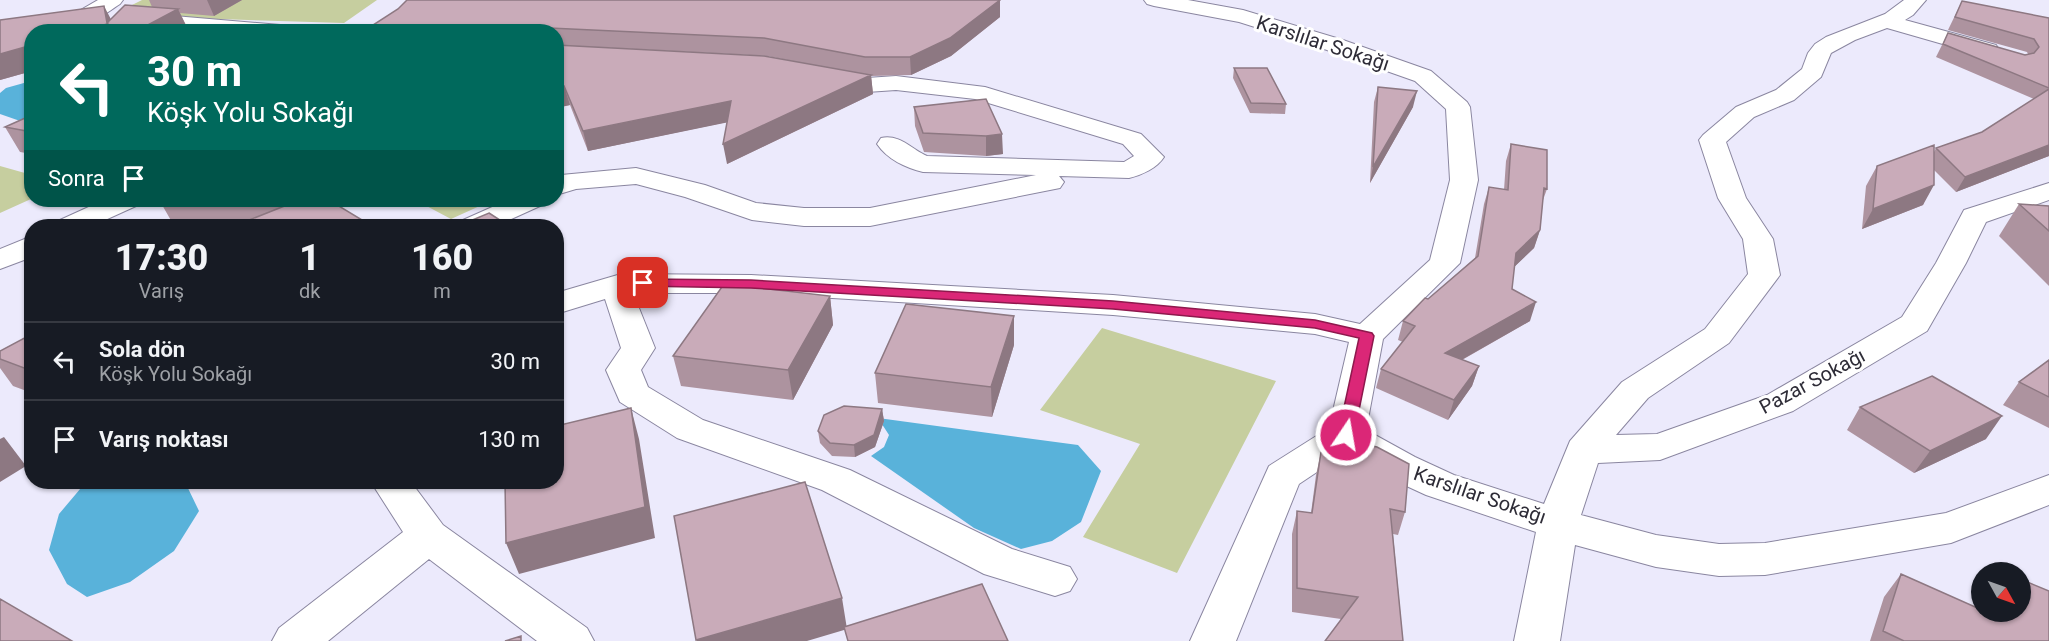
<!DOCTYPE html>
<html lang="tr">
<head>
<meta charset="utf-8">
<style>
  :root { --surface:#171b24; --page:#20242c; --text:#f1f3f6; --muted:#9ea1a6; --line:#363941 }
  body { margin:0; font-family:Roboto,sans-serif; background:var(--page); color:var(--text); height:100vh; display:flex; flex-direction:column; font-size:22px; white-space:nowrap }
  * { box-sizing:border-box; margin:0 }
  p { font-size:20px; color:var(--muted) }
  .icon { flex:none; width:33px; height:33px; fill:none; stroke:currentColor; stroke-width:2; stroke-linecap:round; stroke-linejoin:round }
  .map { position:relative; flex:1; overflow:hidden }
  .details { position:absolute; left:24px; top:219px; width:540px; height:270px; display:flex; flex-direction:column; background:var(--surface); border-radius:24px; box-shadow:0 2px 4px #0004 }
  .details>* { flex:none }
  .hud { position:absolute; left:24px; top:24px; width:540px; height:183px; border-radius:24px; box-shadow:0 2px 4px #0004; background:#00695c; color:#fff; overflow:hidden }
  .needle { width:39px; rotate:130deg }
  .tools { position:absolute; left:1971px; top:562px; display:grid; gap:12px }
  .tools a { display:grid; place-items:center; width:60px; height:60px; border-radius:50%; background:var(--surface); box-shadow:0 2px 4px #0004; font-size:30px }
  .pin { position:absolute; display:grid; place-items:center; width:51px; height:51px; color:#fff; margin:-26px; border-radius:12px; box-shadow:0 3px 9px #0006 }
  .me { position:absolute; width:66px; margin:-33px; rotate:12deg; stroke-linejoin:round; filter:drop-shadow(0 0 4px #0008) }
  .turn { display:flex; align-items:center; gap:21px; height:126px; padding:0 24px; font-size:27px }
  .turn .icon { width:78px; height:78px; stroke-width:2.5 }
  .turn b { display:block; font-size:42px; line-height:51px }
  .then { display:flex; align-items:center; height:57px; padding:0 24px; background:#0003; gap:12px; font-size:22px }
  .eta { display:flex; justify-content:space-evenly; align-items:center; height:102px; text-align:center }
  .eta b { font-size:36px; font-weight:800; line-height:42px }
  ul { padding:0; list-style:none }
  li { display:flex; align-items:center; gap:18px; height:78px; padding:0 24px; border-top:2px solid var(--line) }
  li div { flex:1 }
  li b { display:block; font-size:22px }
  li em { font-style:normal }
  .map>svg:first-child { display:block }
  .green { fill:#c6ce9f }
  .water { fill:#59b2da }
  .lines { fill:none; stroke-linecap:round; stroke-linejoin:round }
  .minor-casing { stroke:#8a86a0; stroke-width:2 }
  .minor { fill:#fff; fill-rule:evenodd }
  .wall { fill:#ad939f; fill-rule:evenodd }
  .shaded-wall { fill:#8d7882 }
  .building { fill:#c9abb9; stroke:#8d7882; stroke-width:1.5 }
  .route { fill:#db2777; stroke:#8e194d; stroke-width:1.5 }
  .labels { text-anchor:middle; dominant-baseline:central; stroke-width:6; stroke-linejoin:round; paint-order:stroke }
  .street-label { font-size:20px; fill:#2e2c37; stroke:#fff }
</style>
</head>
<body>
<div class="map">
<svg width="2049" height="641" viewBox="0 0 2049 641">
  <rect width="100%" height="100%" fill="#eceafc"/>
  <path class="green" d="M142 0H377L344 23 156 17 120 11Z
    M0 166 32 175 31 199 0 213Z
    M425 200H493L451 219 419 202Z
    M1102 328 1276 381 1177 573 1083 537 1140 444 1040 410Z"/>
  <path class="water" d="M31 81V121L23 122 0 114V93L6 88Z
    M878 418 1078 445 1101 471 1081 522 1052 541 1021 549 974 528 871 456 884 447 889 435Z
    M86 482H185L199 511 174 551 130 582 87 597 67 584 49 550 59 514Z"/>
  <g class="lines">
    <g class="minor-casing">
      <path id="minor" d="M98 0H123L120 4C106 13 88 28 72 23L68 19 72 15Z
        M1144 0H1188L1243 10 1343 40 1431 71 1467 102 1470 107 1478 180 1460 263 1383 339 1366 430 1415 457 1454 475 1544 504 1570 441 1622 382 1705 329 1748 274 1743 239 1718 198 1699 140 1703 135 1736 107 1776 90 1802 69 1808 53 1815 44 1826 37 1885 14 1904 0H1926L1913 15 1905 20 1996 45 1999 50 1996 55 1988 57 1887 28 1855 40 1831 53 1821 77 1794 100 1754 117 1726 142 1746 198 1773 239 1780 275 1729 343 1648 398 1616 435 1657 434 1767 395 1902 317 1936 263 1964 210 2049 183V200L1986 222 1966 263 1927 331 1793 411 1660 460 1598 463 1581 515 1656 535 1719 544 1765 543 1946 513 2049 475V505L1951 543 1765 575 1719 576 1656 567 1575 545 1560 641H1514L1536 532 1426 495 1387 477 1347 452 1299 484 1236 641H1190L1269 466 1329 428 1349 342 1315 334 1113 315 751 293H637V303L655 348 641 370 648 387 703 420 850 470 1012 549 1070 567 1077 579 1070 591 1055 596 984 574 822 490 677 438 620 402 606 370 621 348 605 299 556 314V293L621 274 751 275 1113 295 1315 314 1360 324 1430 260 1450 180 1446 109 1415 81 1327 50 1239 22 1154 6 1147 4Z
        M139 13 292 26 300 27 302 32H211L132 23 128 19 132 15Z
        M827 71 867 78 896 76 985 87 1141 134 1164 157C1157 168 1142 175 1129 178L1059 176 1064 182 1060 188 870 226H804L752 220 685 197 636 184 576 189 556 195V177L561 175 636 168 705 185 756 203 804 208H870L1036 175 923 172C906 168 887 159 877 144L881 138C900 134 911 149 927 156L1124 162 1134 156 1123 144 975 99 896 90 867 92 819 83 815 78 819 73Z
        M104 200H140L136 206 92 226H55L60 220Z
        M508 200H544L540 206 496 226H458L463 220Z
        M32 236V257L0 269V249Z
        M371 482H411L443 525 587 628 594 641H537L429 559 328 641H272L279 628 403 532Z"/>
    </g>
    <use href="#minor" class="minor"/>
  </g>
  <path class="wall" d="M149 0H242L214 16 180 13 186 25 32 32V71L0 80V20H111L152 7Z
    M1962 1 2049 18V156L1956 192 1934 170 1923 205 1862 229 1866 186 1877 166 1934 152 1936 148 1982 132 2034 99 1936 57 1948 33 2025 55 2028 54 2027 52 1948 30Z
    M1000 17 951 56 911 75 871 76 873 94 727 164V122L588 151 570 105 556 108V32H347ZM594 47 767 56 802 63Z
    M1234 68 1286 104 1285 114 1250 113 1233 78Z
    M1378 87 1413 107 1370 183 1374 102Z
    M986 99 1003 154 986 156 924 152 915 126 914 107Z
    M32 115V154L20 152 5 127Z
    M1511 144 1547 189 1543 200 1540 230 1534 248 1514 267 1512 289 1530 321 1462 360 1479 366 1472 386 1448 420 1376 388 1381 369 1403 342 1398 340 1403 321 1475 258 1484 204 1489 187 1504 190 1506 161Z
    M329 200 240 224H173L161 203Z
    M2019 204 2049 206V286L1999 236Z
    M830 296 833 325 793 400 681 386 673 356Z
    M32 334V393L13 386 0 368V351Z
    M1014 345 992 417 878 403 875 373Z
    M2049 360V428L2003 405 2019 382Z
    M1860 407 1986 439 1914 473 1847 430Z
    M882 409 884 421 875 447 855 457 832 456 820 443 818 431Z
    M1321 452 1405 512 1398 535 1393 534 1403 641 1341 619 1292 612V534L1297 511 1311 513 1316 475Z
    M1901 574 1982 612H2020L2049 641H1870L1884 597Z"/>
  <path class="shaded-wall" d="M207 0H242L214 16Z
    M1000 0V17L951 56 911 75 910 57Z
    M104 6 115 27 107 23Z
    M178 9 188 30 146 26Z
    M107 24 111 32H79Z
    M335 25 337 32H321Z
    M32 45V71L0 80V54Z
    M871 75 873 94 727 164 723 144Z
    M564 86 570 105 556 108V88Z
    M1417 91 1413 107 1370 183 1373 167Z
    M731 101 734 121 588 151 583 131Z
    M1002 134 1003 154 986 156V136Z
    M2049 145V156L1956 192 1965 177Z
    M1934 185 1923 205 1862 229 1873 209Z
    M1540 230 1534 248 1510 271 1516 253Z
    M830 296 833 325 793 400 788 370Z
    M1536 302 1530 321 1440 372 1445 353Z
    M1014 316V345L992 417 991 387Z
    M556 356 559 365 556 370Z
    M1479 366 1472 386 1448 420 1454 400Z
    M631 408 639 439 655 538 519 574 506 543Z
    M882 409 884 421 875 447 855 457 854 445Z
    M2002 416 1986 439 1914 473 1930 451Z
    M4 437 26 466 0 482V439Z
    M842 598 847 629 844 627V630L807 641H697L696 640Z"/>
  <path class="building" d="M407 0H1000L950 38 910 57H865L764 38 550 28 549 32H348L346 29H367L398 9Z
    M1962 1 2049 18V88L1943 44 1948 33 2025 55 2034 53 2039 47 2034 39 1955 17Z
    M125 5 178 9 146 26 335 25 321 32H99L107 24 79 32H32V45L0 54V20L104 6 107 23Z
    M556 45 764 56 871 75 723 144 731 101 583 131 564 86 556 88Z
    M1234 68H1267L1286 104 1251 103Z
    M1378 87 1417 91 1373 167Z
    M2049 89V145L1965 177 1936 148 1982 132Z
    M986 99 1002 134 986 136 923 133 914 107Z
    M32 115V132L5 127Z
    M1511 144 1547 150V189L1544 188 1540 230 1516 253 1512 289 1536 302 1445 353 1479 366 1454 400 1381 369 1415 326 1403 321 1425 298 1428 299 1478 256 1489 187 1508 190Z
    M1934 145V185L1873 209 1877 166Z
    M165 200H329L372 226H234L292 203H161Z
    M2019 204 2049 206V231Z
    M489 213 509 226H458Z
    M724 284 830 296 788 370 673 356Z
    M906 304 1014 316 991 387 875 373Z
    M32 334V371L0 359V351Z
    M2049 360V397L2019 382Z
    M1932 376 2002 416 1930 451 1860 407Z
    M844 406 882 409 874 435 854 445 830 443 818 431 824 415Z
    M631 408 645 507 506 543 505 482H556V426Z
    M1341 439 1377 447 1409 464 1405 512 1390 509 1403 641H1325L1358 597 1297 588V511L1312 513 1321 452Z
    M805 482 842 598 696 640 674 516Z
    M1901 574 1982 610V612H1987L1996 616 1997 612H2020V579L2049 591V641H1904L1883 631Z
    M982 584 1008 641H848L844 627Z
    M0 599 72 641H0Z
    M521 636V641H505Z"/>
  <path class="route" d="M643 279 751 280 1113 301 1315 320 1372 333 1374 336 1354 435 1351 439H1340L1338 435 1359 338 1315 328 1113 309 751 288 638 286 636 283 638 280Z"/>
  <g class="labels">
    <g class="street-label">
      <text transform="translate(1323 43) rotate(18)">Karslılar Sokağı</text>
      <text transform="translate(1812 381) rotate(-28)">Pazar Sokağı</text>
      <text transform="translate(1480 495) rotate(19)">Karslılar Sokağı</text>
    </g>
  </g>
</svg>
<div class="tools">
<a><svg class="needle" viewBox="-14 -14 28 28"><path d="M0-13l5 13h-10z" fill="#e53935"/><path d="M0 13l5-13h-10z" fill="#9ea1a6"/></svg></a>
</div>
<div class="pin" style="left:643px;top:283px;background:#d93025"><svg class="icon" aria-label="arrive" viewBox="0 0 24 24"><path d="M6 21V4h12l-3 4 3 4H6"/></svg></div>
<svg class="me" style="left:1346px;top:435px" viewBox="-20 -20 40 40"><circle r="17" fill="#db2777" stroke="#fff" stroke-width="3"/><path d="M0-11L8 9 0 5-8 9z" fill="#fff"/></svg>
<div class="hud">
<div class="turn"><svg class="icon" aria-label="left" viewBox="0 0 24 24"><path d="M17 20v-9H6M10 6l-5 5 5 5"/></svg><div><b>30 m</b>Köşk Yolu Sokağı</div></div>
<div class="then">Sonra<svg class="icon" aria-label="arrive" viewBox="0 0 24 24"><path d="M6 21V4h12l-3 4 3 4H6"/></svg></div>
</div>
<section class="details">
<div class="eta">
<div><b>17:30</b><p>Varış</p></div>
<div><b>1</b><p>dk</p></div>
<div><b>160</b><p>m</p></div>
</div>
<ul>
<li><svg class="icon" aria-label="left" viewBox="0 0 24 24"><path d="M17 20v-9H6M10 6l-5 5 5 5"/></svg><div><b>Sola dön</b><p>Köşk Yolu Sokağı</p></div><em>30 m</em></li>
<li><svg class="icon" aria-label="arrive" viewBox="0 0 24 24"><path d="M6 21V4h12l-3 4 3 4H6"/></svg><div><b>Varış noktası</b></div><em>130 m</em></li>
</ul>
</section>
</div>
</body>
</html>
